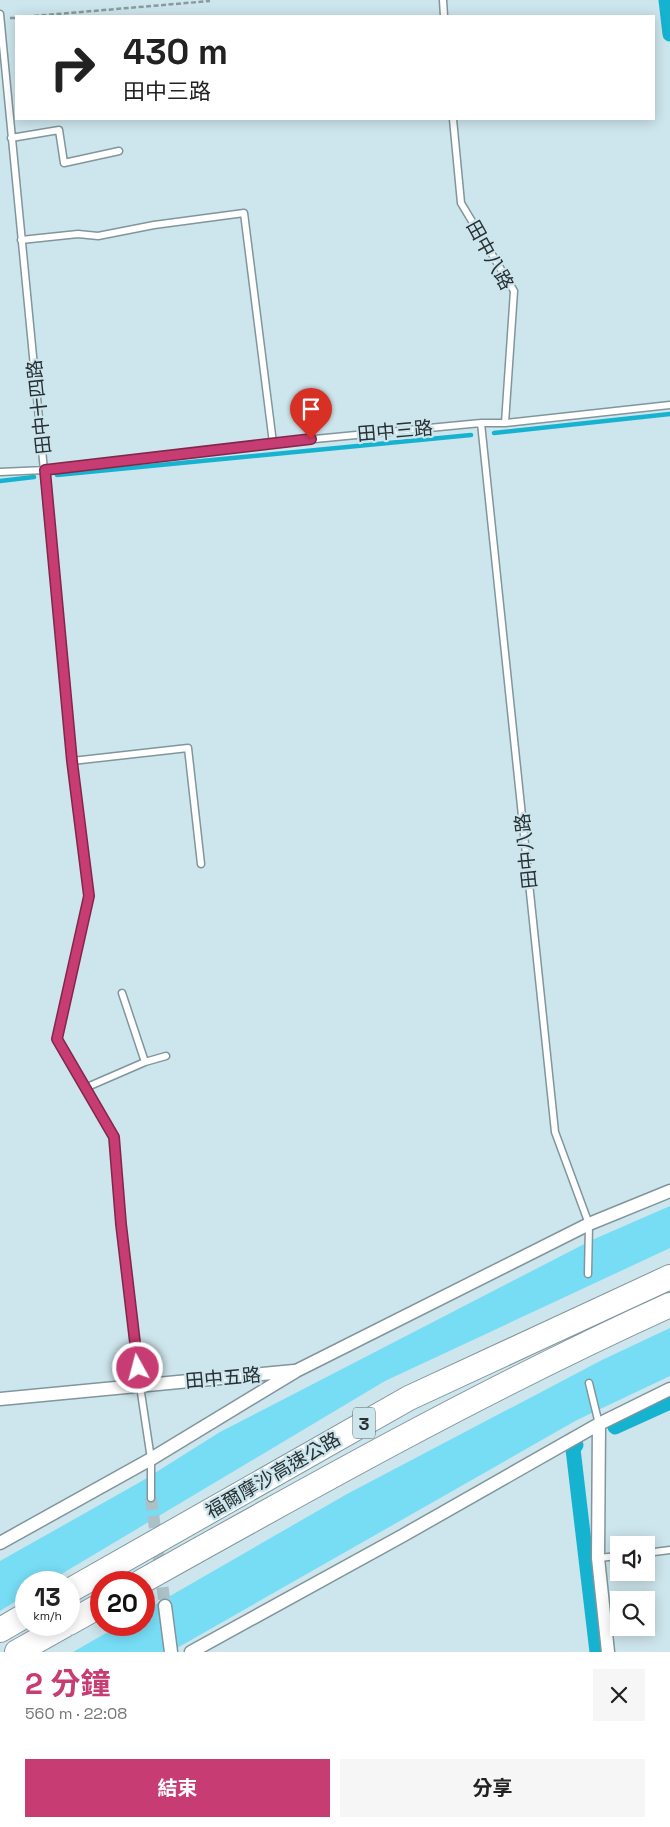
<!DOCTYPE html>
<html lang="zh-TW">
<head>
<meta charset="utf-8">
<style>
  :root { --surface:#fff; --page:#f6f6f6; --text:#222; --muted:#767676; --accent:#c73c72 }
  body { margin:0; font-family:"Space Grotesk","Noto Sans TC",sans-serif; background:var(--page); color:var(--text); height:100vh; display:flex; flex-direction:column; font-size:19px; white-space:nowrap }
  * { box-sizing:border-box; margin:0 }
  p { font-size:16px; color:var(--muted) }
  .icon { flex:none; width:28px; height:28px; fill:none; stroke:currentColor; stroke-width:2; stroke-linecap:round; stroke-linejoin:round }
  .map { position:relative; height:1652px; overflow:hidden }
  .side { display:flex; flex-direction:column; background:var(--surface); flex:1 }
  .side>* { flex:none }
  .top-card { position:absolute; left:15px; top:15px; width:640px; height:105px; border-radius:0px; box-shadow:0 2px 12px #0003; background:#fff; color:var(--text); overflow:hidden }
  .fabs { position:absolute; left:610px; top:1536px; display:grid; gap:10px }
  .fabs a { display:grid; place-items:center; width:45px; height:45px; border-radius:0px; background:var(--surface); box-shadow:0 2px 12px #0003; font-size:25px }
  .speed { position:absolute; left:15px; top:1571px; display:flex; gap:10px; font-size:25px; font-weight:700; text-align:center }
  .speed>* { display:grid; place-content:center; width:65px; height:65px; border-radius:50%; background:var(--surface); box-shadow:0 2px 12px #0003; line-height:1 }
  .speed small { font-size:12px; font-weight:400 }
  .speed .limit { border:8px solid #d22; background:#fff; color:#111 }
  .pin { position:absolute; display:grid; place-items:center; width:42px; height:42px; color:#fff; margin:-51px -21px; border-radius:50% 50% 50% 0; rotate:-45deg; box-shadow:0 0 5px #0007 }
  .pin .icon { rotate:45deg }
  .me { position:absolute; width:55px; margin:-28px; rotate:353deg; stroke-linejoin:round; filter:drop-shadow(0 0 4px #0008) }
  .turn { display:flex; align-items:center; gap:18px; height:105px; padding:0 25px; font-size:22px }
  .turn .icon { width:65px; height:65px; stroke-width:2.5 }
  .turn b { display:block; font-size:35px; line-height:42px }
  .round { display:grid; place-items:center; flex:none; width:52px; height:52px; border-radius:0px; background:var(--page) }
  .summary { display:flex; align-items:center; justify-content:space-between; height:85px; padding:0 25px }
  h1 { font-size:30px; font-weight:700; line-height:38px; color:var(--accent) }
  .action { display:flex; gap:10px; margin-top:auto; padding:10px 25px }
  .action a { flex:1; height:58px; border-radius:0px; background:var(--accent); color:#fff; font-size:20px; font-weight:700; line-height:58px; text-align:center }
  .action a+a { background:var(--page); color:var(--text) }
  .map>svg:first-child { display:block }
  .green { fill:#77ddf5 }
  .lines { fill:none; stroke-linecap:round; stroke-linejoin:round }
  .stream { stroke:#15b3d0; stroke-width:4.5 }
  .canal { stroke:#15b3d0; stroke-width:15 }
  .street-tunnel { stroke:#acc1c7; stroke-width:12; stroke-dasharray:12 6; stroke-linecap:butt }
  .lane-casing { stroke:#80969c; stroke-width:9 }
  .street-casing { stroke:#80969c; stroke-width:15 }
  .highway-casing { stroke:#80969c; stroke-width:26 }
  .path { stroke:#899ba0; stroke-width:2.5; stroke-dasharray:5 2.5; stroke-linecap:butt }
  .lane { stroke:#fff; stroke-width:6 }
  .street { stroke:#fff; stroke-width:12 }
  .highway { stroke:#fff; stroke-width:24 }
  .route-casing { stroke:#81274a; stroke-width:12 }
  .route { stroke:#c73c72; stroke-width:9 }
  .labels { text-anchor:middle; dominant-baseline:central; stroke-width:4.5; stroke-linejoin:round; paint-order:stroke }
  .shield { fill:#cde5ec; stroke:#59666a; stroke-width:1 }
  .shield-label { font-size:18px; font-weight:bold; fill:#273033 }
  .street-label { font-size:19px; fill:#273033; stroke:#cde5ec }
</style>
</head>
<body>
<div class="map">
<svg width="670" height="1652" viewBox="0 0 670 1652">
  <rect width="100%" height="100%" fill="#cde5ec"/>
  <path class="green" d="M670 1206V1248L385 1381 48 1582H26V1595L0 1611V1561L142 1481 220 1432 592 1240Z
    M670 1328V1376L577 1420 170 1652H73L120 1625H144V1611L347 1494 602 1360Z"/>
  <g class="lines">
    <path class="stream" d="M494 433 670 414
      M57 475 471 435
      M0 481 34 477"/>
    <path class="canal" d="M666 0 670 34
      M615 1427 670 1402
      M576 1445 573 1449 597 1652"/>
    <path class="street-tunnel" d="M151 1498 165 1606"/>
    <g class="lane-casing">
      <path id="lane" d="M443 0 444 16
        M0 14 72 761 89 897 57 1039 114 1137 121 1224 140 1386 151 1459V1498
        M453 119 461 203 514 291 505 423
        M11 138 59 130 64 163 119 151
        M21 240 78 234 98 236 154 225 244 213 273 443
        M481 423 555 1132 589 1224 588 1274
        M0 472 45 470 273 443 481 423H505L670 405
        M72 761 188 748 201 864
        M122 993 145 1062
        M85 1088 145 1062 166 1056
        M589 1383 599 1424
        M646 1553 670 1550
        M598 1558 619 1556"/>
    </g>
    <g class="street-casing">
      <path id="street" d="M0 1399 294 1371
        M599 1424 598 1558 608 1652
        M0 1543 151 1459 296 1371 589 1224 670 1191
        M165 1606 171 1652
        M191 1652 402 1536 599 1424 670 1389"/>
    </g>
    <g class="highway-casing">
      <path id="highway" d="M141 1582C314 1485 489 1387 670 1305
        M69 1591 409 1398 670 1277
        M69 1623 101 1605
        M0 1630 26 1615
        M17 1652 65 1625"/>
    </g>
    <path class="path" d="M34 16 210 1
      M10 18H16"/>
    <use href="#lane" class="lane"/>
    <use href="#street" class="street"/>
    <use href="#highway" class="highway"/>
  </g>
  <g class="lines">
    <g class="route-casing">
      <path id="route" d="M138 1368 121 1224 114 1137 57 1039 89 896 72 761 45 470 311 439"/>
    </g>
    <use href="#route" class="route"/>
  </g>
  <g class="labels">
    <rect class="shield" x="353" y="1407.5" width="22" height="31" rx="4"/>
    <g class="shield-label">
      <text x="364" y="1423">3</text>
    </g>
    <g class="street-label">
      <text transform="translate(490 255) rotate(61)">田中八路</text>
      <text transform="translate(39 407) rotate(-96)">田中十四路</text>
      <text transform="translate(395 431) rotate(-5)">田中三路</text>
      <text transform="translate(526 851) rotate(-96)">田中八路</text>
      <text transform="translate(223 1378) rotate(-5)">田中五路</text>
      <text transform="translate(273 1475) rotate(-30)">福爾摩沙高速公路</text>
    </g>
  </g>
</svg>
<div class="fabs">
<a><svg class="icon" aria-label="sound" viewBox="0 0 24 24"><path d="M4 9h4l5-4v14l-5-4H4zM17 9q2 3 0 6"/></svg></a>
<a><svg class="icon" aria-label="search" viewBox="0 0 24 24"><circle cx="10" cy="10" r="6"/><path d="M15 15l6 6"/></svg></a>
</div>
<div class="speed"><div>13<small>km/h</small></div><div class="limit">20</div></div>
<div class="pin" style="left:311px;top:439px;background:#d93025"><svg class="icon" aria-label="arrive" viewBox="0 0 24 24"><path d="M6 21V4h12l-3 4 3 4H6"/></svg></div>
<svg class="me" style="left:138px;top:1368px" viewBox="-20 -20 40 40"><circle r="17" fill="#c73c72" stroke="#fff" stroke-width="3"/><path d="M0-11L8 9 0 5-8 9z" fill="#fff"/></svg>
<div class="top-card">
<div class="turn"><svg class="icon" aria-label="right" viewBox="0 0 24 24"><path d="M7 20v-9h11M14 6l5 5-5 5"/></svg><div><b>430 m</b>田中三路</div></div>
</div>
</div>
<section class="side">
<div class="summary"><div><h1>2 分鐘</h1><p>560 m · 22:08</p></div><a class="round"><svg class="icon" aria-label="close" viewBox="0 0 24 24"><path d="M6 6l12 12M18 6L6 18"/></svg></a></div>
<div class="action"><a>結束</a><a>分享</a></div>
</section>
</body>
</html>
